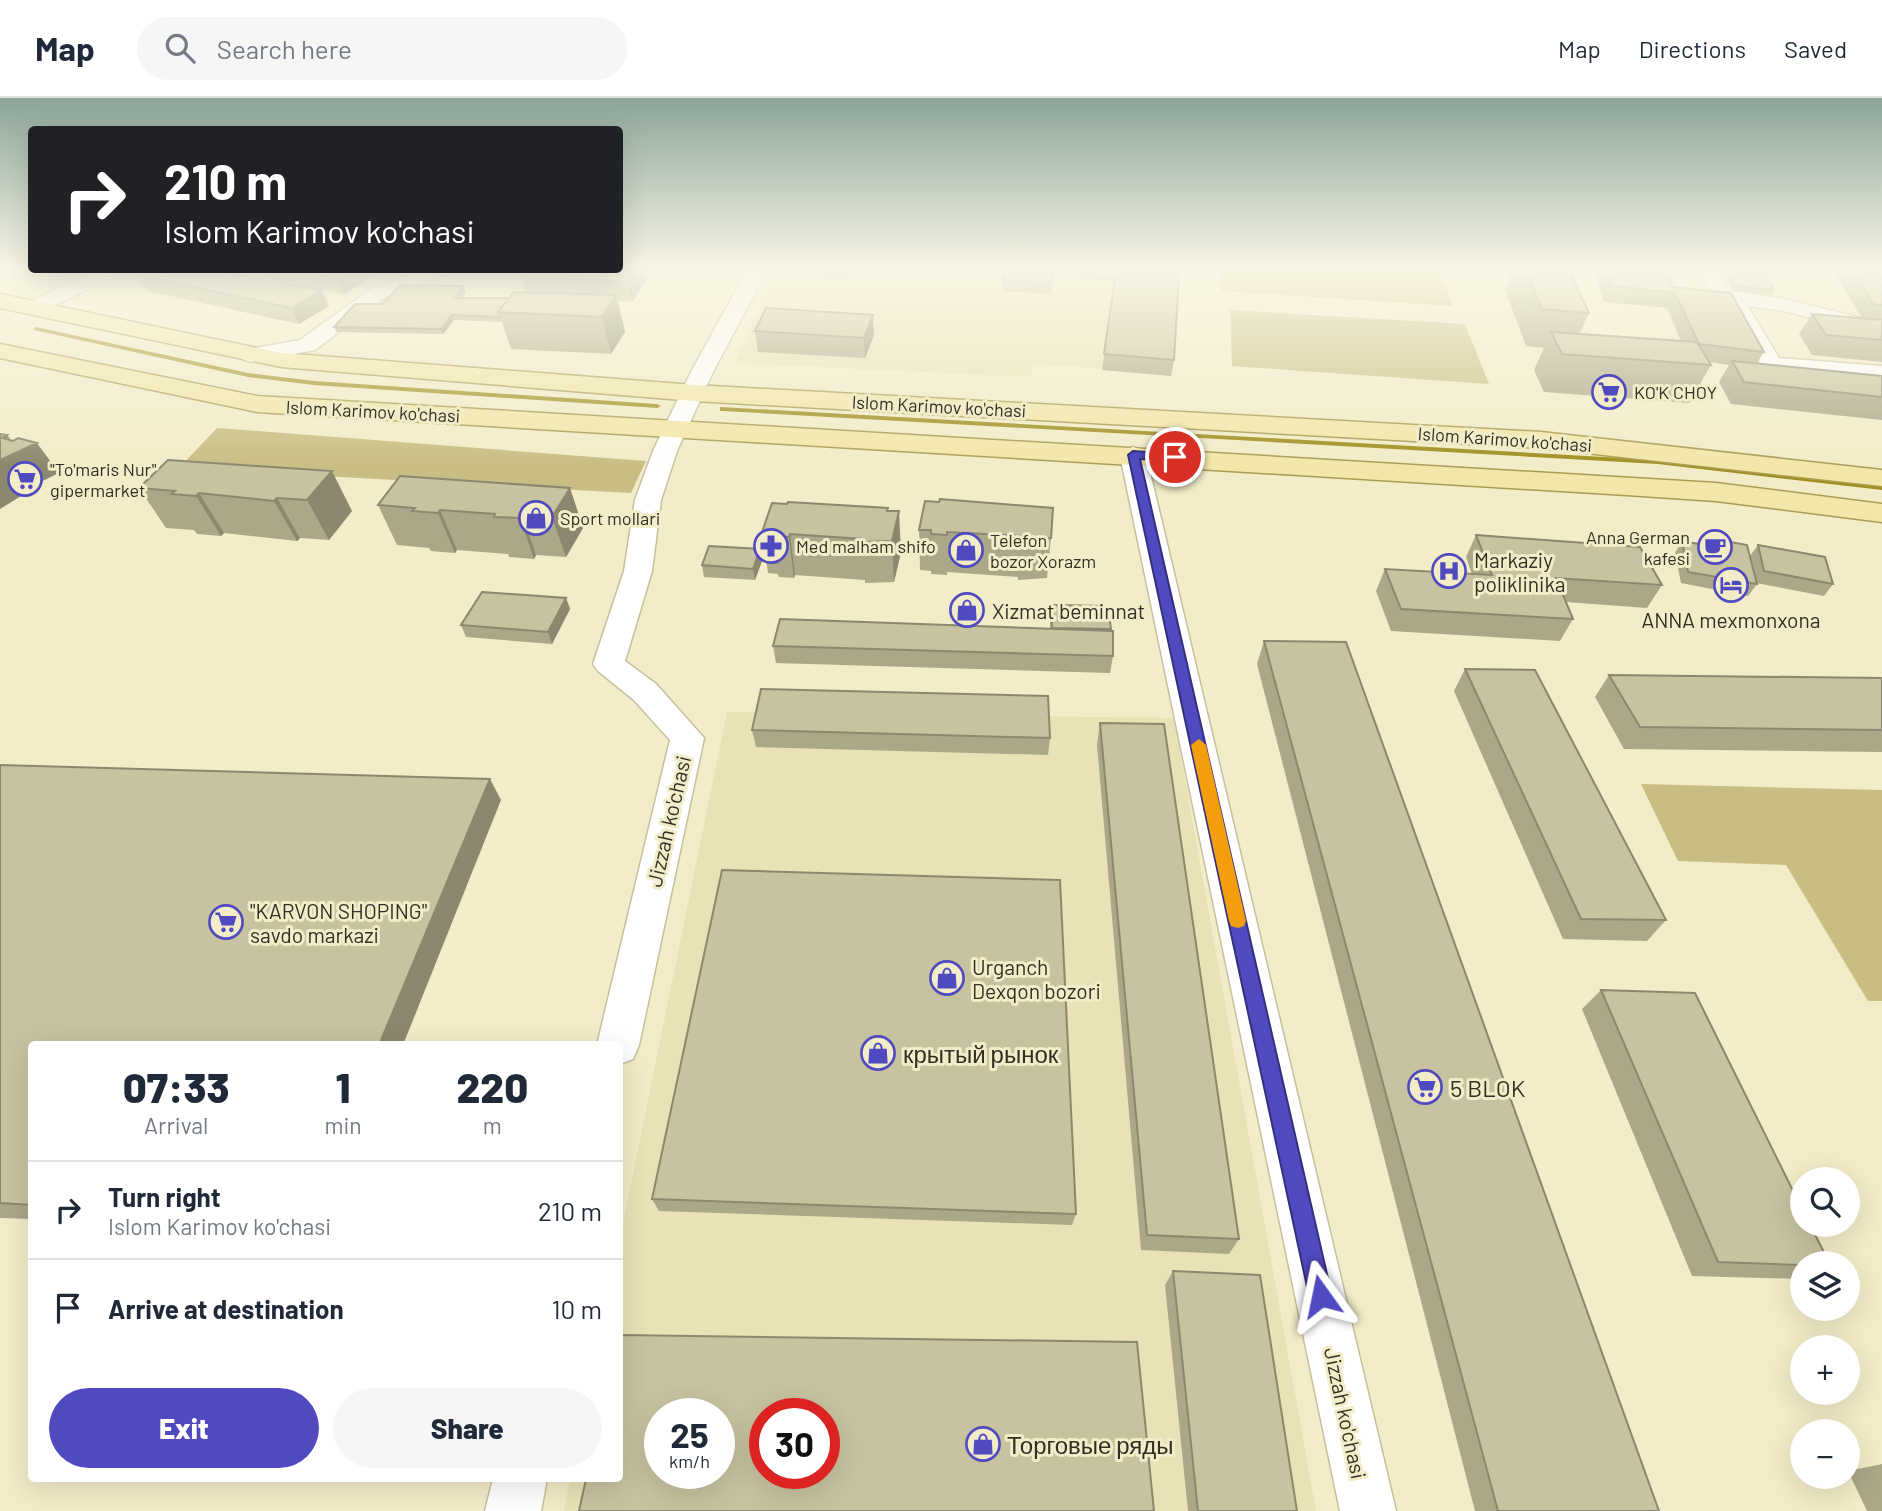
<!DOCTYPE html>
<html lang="en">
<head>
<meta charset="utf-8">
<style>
  :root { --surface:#fff; --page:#f6f6f7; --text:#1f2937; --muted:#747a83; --line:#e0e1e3; --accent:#504ac0 }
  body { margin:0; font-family:Barlow,sans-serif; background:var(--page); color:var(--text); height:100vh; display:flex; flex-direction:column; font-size:26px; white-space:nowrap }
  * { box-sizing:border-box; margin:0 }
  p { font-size:23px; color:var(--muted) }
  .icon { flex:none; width:38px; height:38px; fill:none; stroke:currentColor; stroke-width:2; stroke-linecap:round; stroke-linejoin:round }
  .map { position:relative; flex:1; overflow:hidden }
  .sheet { position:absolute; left:28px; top:943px; width:595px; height:441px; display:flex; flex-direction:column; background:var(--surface); border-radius:7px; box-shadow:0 7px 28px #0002 }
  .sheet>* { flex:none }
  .hud { position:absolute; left:28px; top:28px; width:595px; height:147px; border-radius:7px; box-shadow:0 7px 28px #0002; background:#202124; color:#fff; overflow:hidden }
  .tools { position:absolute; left:1790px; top:1069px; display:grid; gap:14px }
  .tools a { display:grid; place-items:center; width:70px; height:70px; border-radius:50%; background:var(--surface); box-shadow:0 7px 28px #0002; font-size:35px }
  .speed { position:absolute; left:644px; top:1300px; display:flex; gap:14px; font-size:35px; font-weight:700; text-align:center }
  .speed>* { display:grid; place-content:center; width:91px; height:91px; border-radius:50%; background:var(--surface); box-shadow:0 7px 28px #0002; line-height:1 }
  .speed small { font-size:18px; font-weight:400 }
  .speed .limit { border:10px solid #d22; background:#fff; color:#111 }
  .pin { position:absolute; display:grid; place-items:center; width:60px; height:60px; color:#fff; margin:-30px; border:4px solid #fff; border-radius:50%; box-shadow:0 2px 7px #0007 }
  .me { position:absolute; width:77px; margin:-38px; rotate:348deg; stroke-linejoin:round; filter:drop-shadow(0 0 5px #0008) }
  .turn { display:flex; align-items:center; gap:24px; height:147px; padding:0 21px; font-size:32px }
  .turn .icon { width:91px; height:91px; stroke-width:2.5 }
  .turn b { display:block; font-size:49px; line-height:60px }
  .eta { display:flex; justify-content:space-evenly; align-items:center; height:119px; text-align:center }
  .eta b { font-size:42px; font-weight:800; line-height:49px }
  .action { display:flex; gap:14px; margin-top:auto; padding:14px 21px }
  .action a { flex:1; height:80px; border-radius:42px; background:var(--accent); color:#fff; font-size:28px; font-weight:800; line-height:80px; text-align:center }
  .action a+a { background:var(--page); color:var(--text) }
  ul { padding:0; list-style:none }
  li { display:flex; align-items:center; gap:21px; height:98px; padding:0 21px; border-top:2px solid var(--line) }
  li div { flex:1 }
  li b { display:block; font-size:26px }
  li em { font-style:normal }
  header { display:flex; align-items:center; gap:42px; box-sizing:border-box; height:98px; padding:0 35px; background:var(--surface); border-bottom:2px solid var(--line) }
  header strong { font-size:33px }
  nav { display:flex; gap:38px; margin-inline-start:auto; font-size:24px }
  .search { width:490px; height:63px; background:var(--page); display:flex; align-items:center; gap:18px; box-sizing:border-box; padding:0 24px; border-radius:38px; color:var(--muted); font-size:26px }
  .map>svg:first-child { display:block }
  .built { fill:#e9e2b6; fill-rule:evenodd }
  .green { fill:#c8be83 }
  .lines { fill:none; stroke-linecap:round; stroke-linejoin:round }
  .stream { fill:#a08f20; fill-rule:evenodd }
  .minor-casing { stroke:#c6c09d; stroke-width:3 }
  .major-casing { stroke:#a99d54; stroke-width:3 }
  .minor { fill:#fff; fill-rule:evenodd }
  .major { fill:#f2e7a9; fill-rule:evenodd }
  .wall { fill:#aba789 }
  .shaded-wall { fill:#8b886f }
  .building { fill:#c7c29f; stroke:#8b886f; stroke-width:2; fill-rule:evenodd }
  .route { fill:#504ac0; stroke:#34307d; stroke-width:2 }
  .slow { fill:#f59e0b }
  .labels { text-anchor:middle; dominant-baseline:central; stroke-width:6; stroke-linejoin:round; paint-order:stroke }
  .far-poi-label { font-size:18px; fill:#323022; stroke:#f2ecc8; text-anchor:start }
  .far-street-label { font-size:18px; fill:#323022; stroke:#f2ecc8 }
  .poi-label { font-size:21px; fill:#323022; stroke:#f2ecc8; text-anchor:start }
  .street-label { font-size:21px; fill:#323022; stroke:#f2ecc8 }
  .near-poi-label { font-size:24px; fill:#323022; stroke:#f2ecc8; text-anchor:start }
</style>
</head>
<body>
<header>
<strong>Map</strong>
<div class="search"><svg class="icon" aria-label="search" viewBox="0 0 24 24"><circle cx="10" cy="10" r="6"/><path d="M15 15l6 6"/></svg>Search here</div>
<nav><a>Map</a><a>Directions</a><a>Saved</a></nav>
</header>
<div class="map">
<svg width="1882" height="1413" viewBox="0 0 1882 1413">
  <rect width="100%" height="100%" fill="#f2ecc8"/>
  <path class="built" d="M779 172H1116L1107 271 1033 266 1031 279 734 265Z
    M727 614 1174 620 1316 1413H564L570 1381H620V1140ZM660 1316H719V1376H660ZM765 1316H824V1376H765Z"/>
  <path class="green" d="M1220 172H1439L1453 208 1221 193Z
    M1230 212 1465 226 1489 286 1232 268Z
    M217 330 646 363 631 395 179 370Z
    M1641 686 1882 692V903H1868L1786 767 1678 763Z"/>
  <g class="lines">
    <path class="stream" d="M36 229 248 275 314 283 657 306 661 308 657 310 314 287 248 279 34 232 33 231Z
      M720 309 1658 362 1882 388V392L1658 366 723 313H720Z"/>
    <g class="minor-casing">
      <path id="minor" d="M96 172H123L120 176 40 214H26L23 210 26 206Z
        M421 172H451L448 176 385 199 315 252 252 264 244 262 241 257 244 252 300 242 371 191Z
        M747 172H767L713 274 677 353 661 402 652 473 625 563 656 586 704 640 639 947 633 961 620 966V947H597L670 642 634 602 598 573 593 566 624 473 635 402 653 353 691 274Z
        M1691 172H1713L1733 193 1785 201 1882 225V237L1783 213 1748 208 1779 260 1882 268V282L1763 271 1736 219Z
        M1133 349 1142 352 1146 357 1396 1413H1340L1120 357 1124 352Z
        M493 1381H547L541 1413H485Z"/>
    </g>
    <g class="major-casing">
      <path id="major" d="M0 196 281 255 694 287 1541 334 1882 372V388L1541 350 694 303 281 269 0 210Z
        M0 246 257 298 1716 385 1882 406V424L1716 403 1627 397 257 314 0 260Z"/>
    </g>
    <use href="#minor" class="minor"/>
    <use href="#major" class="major"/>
  </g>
  <path class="wall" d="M250 172 240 178 329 208 299 226 147 193 138 177Z
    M258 172H384L344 196 261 179Z
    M527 172H653L632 204 618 203 625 234 611 256 511 251 502 224 454 222 443 236 336 234 334 229 382 206 466 194 461 200H509L526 194 521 179Z
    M776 172H848L845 180 777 177Z
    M1054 172 1051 196 1002 193V183Z
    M1077 172H1115L1114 183 1077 180Z
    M1513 172H1569L1589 215 1579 236 1681 243 1667 210 1604 204 1596 179 1599 172H1606L1673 189 1764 254 1757 265 1882 278V322L1731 306 1719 284 1729 267 1710 264 1711 267 1689 305 1544 294 1534 272 1544 250 1526 248 1505 192Z
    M1723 172H1764L1774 192 1771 197 1733 193Z
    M1832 172H1882V264L1812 257 1799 236 1812 216 1862 220Z
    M1116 173 1174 262 1171 278 1102 272Z
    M755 233 874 237 865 260 758 254Z
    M168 362 352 413 329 442 300 440 297 443 224 435 221 438 197 436 194 432 166 430 139 390Z
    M570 390 583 430 566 459 536 457 534 461 509 459 508 456 457 452 455 455 431 453 429 450 397 447 378 407Z
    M888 413 901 454 894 484 865 485V482L795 477 794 480 779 479 778 476 768 475 762 434Z
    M919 432 1051 440 1047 480 1018 482V479L947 474V477L931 476V473L920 472Z
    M1476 437 1662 487 1647 510 1566 504 1573 521 1560 543 1391 533 1376 493 1385 471 1472 476 1466 459Z
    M1682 443 1720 450 1725 443 1750 458 1758 447 1833 486 1824 498 1756 485 1757 486 1748 498 1681 485 1675 455Z
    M762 463 755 482 704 479 702 467Z
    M566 500 570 511 552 546 466 539 461 527Z
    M1051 507 1111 531 1113 558 1110 575 776 565 773 548 1050 531V518Z
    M1264 543 1659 1413H1475L1257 566Z
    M1465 571 1666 822 1647 843 1563 841 1454 593Z
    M1609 577 1882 580V654L1624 651 1595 599Z
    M1100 625 1239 1141 1229 1156 1141 1152 1097 647Z
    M752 632 1050 640 1048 657 756 649Z
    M0 667 501 702 32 947V1121L0 1120Z
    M1601 892 1802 1166V1180L1801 1181 1692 1178 1582 911Z
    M652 1101 1076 1116 1072 1127 659 1113Z
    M1173 1173 1297 1413H1188L1165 1187Z
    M1882 1366V1413H1867L1848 1373Z"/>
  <path class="shaded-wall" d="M222 172H250L240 177 219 174Z
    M352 172H384L344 196 338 181Z
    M635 172H653L632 204 627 184Z
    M464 188 466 194 457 205 455 200Z
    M322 192 329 208 299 226 292 210Z
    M616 197 625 234 611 256 602 219Z
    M452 217 454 222 443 236 441 231Z
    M873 217 874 237 865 260 864 240Z
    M7 337 19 353 37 345 59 375 24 392 26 395 0 411V362L2 340Z
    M332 373 352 413 329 442 307 402Z
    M570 390 583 430 566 459 552 419Z
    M199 395 224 435 221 438 196 398Z
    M277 400 300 440 297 443 274 403Z
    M440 412 457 452 455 455 438 415Z
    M899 413 901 454 894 484 892 443Z
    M522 417 536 457 534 461 520 420Z
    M790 436 795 477 794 480 789 439Z
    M760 451 762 463 755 482 753 471Z
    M566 500 570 511 552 546 548 534Z
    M490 681 501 702 403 947H379Z"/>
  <path class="building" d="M141 172H222L219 174 322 192 292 210 138 177Z
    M295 172H352L338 181Z
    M527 172H635L627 184 521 179Z
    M790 172H846L845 175Z
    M1004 172H1053L1052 185 1002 183Z
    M1526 172H1569L1589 215 1542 211Z
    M1606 172H1667L1673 189 1731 195 1764 254 1699 246 1675 195 1611 188Z
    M1728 172H1764L1774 192 1736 188Z
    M1852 172H1882V207L1873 206Z
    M1116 173 1179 177 1174 262 1104 256Z
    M401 187 464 188 455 200H509L498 214 500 219 452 217 441 231 334 229 355 206H382Z
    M514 194 616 197 602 219 498 214Z
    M766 210 873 217 864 240 755 233Z
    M1812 216 1882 222V242L1826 237Z
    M1551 234 1697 244 1711 267 1562 256Z
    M1732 263 1882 278V299L1744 284Z
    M0 336 7 337 2 340 13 343 18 340 37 345 0 362Z
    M168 362 332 373 307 402 277 400 274 403 199 395 196 398 171 396 175 393 139 390Z
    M400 378 570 390 552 419 522 417 520 420 494 419 495 416 440 412 438 415 412 413 415 410 378 407Z
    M940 401 1053 410 1051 440 1021 441V438L947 434V437L931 436V432H919L925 403 939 404Z
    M788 404 888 410 887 413H899L892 443 863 444V441L790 436 789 439 773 438 774 435 762 434 772 405 787 406Z
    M1476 437 1640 449 1662 487 1556 480 1573 521 1401 511 1385 471 1492 477Z
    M1682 443 1727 451 1725 443 1747 447 1757 486 1688 474Z
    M1758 447 1825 459 1833 486 1764 473Z
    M709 448 760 451 753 471 702 467Z
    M482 494 566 500 548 534 461 527Z
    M1051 507 1108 508 1111 531 1052 530Z
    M780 521 1113 533V558L773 548Z
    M1264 543 1346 544 1659 1413H1498Z
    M1465 571 1535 572 1666 822 1581 821Z
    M1609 577 1882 580V632L1640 629Z
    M761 591 1048 598 1050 640 752 632Z
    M1100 625 1164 626 1239 1141 1147 1137Z
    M0 667 490 681 379 947H32V1107L0 1105Z
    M722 772 1060 782 1076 1116 652 1101Z
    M1601 892 1695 895 1802 1111V1127H1810L1830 1166H1802V1167L1718 1164Z
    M1173 1173 1260 1177 1297 1413H1198Z
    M620 1237 1137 1244 1154 1413H579L586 1381H620ZM660 1316H719V1376H660ZM765 1316H824V1376H765Z"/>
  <linearGradient id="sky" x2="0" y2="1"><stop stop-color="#8ba598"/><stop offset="0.46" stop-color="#f9f6e6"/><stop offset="1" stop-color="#f9f6e6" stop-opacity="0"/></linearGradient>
  <rect width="1882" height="370" fill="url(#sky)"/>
  <path class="route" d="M1133 353 1175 356 1180 359 1175 363 1140 361 1332 1198 1328 1206 1321 1210 1313 1206 1309 1198 1128 357Z"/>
  <path class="slow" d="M1199 641 1206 647 1246 823 1244 828 1238 830 1231 828 1229 823 1191 647Z"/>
  <defs>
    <g id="supermarket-ring" transform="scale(1.75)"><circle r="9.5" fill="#f2ecc8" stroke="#504ac0" stroke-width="1.5"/><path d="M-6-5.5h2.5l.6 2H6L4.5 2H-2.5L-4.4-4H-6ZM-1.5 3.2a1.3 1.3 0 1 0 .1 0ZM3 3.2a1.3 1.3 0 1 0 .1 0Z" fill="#504ac0"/></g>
    <g id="shop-ring" transform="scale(1.75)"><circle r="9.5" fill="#f2ecc8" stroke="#504ac0" stroke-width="1.5"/><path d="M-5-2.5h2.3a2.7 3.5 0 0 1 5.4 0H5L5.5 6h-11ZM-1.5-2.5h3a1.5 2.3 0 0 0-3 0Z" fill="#504ac0"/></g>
    <g id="pharmacy-ring" transform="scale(1.75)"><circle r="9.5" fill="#f2ecc8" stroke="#504ac0" stroke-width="1.5"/><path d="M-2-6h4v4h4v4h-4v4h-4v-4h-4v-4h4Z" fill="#504ac0"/></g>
    <g id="cafe-ring" transform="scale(1.75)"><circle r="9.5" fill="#f2ecc8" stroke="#504ac0" stroke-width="1.5"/><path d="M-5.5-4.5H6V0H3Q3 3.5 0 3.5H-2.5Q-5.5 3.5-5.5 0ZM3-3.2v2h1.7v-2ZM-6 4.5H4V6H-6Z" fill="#504ac0"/></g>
    <g id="hospital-ring" transform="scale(1.75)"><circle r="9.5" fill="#f2ecc8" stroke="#504ac0" stroke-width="1.5"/><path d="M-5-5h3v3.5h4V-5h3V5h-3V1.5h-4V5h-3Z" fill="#504ac0"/></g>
    <g id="hotel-ring" transform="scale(1.75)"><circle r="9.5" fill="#f2ecc8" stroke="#504ac0" stroke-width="1.5"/><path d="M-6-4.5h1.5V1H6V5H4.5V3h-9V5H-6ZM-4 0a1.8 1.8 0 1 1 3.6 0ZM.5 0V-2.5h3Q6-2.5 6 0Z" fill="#504ac0"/></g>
  </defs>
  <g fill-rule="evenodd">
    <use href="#supermarket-ring" x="1609" y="294"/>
    <use href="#supermarket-ring" x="25" y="381"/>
    <use href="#shop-ring" x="536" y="420"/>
    <use href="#pharmacy-ring" x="771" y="448"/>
    <use href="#cafe-ring" x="1715" y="449"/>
    <use href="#shop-ring" x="966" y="452"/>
    <use href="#hospital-ring" x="1449" y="473"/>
    <use href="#hotel-ring" x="1731" y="487"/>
    <use href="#shop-ring" x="967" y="512"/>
    <use href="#supermarket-ring" x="226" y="824"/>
    <use href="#shop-ring" x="947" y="880"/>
    <use href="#shop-ring" x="878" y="955"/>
    <use href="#supermarket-ring" x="1425" y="989"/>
    <use href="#shop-ring" x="983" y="1346"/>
  </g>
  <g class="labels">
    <g class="far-poi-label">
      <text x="1634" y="294">KO'K CHOY</text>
      <text x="50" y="371">"To'maris Nur"<tspan x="50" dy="21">gipermarket</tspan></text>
      <text x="560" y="420">Sport mollari</text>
      <text x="1690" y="439" text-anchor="end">Anna German<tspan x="1690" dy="21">kafesi</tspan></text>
      <text x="990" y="442">Telefon<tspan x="990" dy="21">bozor Xorazm</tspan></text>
      <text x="796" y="448">Med malham shifo</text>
    </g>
    <g class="far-street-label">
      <text transform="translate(939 308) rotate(3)">Islom Karimov ko'chasi</text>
      <text transform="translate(373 313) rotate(3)">Islom Karimov ko'chasi</text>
      <text transform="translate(1505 341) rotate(4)">Islom Karimov ko'chasi</text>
    </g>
    <g class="poi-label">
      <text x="1474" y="461">Markaziy<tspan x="1474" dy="24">poliklinika</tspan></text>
      <text x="992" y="512">Xizmat beminnat</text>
      <text x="1731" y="521" text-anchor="middle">ANNA mexmonxona</text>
      <text x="250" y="812">"KARVON SHOPING"<tspan x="250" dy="24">savdo markazi</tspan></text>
      <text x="972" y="868">Urganch<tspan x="972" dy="24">Dexqon bozori</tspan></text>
    </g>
    <g class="street-label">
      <text transform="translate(668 723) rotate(-77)">Jizzah ko'chasi</text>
      <text transform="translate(1346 1315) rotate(78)">Jizzah ko'chasi</text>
    </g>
    <g class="near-poi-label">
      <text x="903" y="955">крытый рынок</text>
      <text x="1450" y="989">5 BLOK</text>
      <text x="1007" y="1346">Торговые ряды</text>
    </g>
  </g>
</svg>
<div class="tools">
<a><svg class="icon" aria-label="search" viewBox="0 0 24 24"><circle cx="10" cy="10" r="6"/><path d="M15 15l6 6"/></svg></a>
<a><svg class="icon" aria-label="layers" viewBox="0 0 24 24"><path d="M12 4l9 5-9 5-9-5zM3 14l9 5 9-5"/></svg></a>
<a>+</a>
<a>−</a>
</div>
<div class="speed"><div>25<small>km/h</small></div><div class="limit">30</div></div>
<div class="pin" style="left:1175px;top:359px;background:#d93025"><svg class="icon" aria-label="arrive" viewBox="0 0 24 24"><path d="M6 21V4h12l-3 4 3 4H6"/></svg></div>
<svg class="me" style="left:1321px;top:1198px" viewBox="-20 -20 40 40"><path d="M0-17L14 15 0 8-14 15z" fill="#504ac0" stroke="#fff" stroke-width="4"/></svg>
<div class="hud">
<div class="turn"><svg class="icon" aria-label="right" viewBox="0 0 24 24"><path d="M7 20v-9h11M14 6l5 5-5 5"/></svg><div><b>210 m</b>Islom Karimov ko'chasi</div></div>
</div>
<section class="sheet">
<div class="eta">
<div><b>07:33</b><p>Arrival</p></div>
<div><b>1</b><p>min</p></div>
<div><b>220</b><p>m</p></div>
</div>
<ul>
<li><svg class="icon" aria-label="right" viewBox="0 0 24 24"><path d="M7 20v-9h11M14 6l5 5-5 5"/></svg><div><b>Turn right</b><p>Islom Karimov ko'chasi</p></div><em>210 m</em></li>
<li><svg class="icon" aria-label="arrive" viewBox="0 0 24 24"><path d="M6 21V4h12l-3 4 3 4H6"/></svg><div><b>Arrive at destination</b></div><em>10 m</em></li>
</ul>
<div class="action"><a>Exit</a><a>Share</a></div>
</section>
</div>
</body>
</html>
